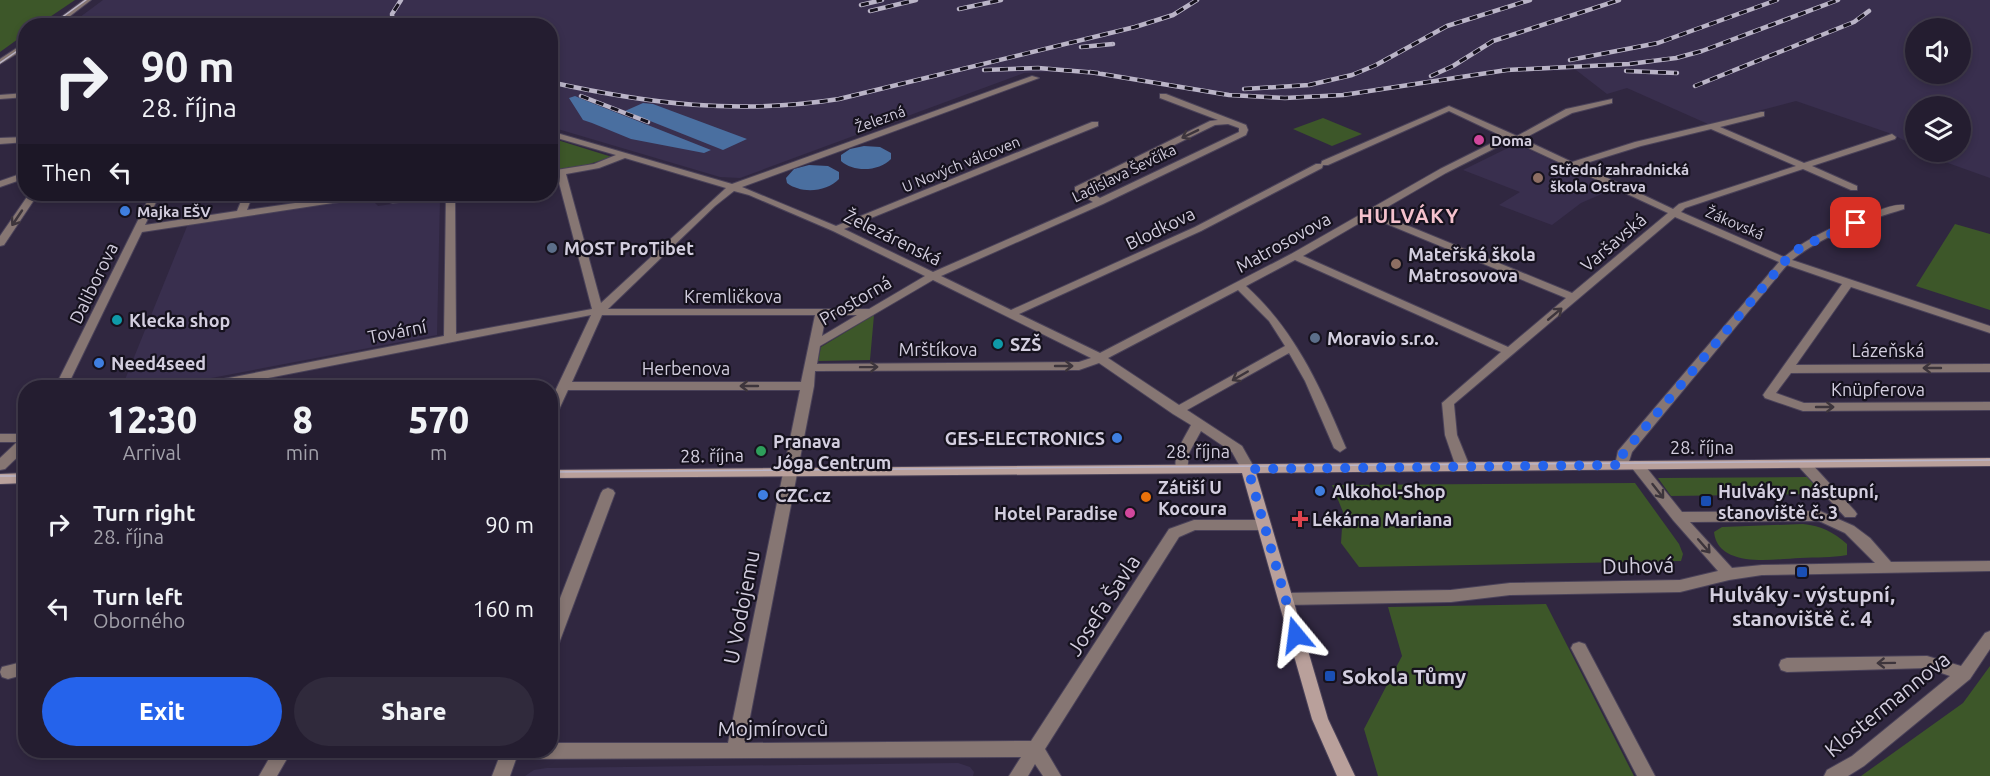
<!DOCTYPE html>
<html lang="en">
<head>
<meta charset="utf-8">
<style>
  :root { --surface:#241d30; --page:#302a3c; --text:#f1f3f6; --muted:#a3a2ab; --line:#413b4c; --accent:#2563eb }
  body { margin:0; font-family:Ubuntu,sans-serif; background:var(--page); color:var(--text); height:100vh; display:flex; flex-direction:column; font-size:22px; white-space:nowrap }
  * { box-sizing:border-box; margin:0 }
  p { font-size:20px; color:var(--muted) }
  .icon { flex:none; width:33px; height:33px; fill:none; stroke:currentColor; stroke-width:2; stroke-linecap:round; stroke-linejoin:round }
  .map { position:relative; flex:1; overflow:hidden }
  .side { position:absolute; left:18px; top:380px; width:540px; height:378px; display:flex; flex-direction:column; background:var(--surface); border-radius:24px; box-shadow:0 3px 9px #0003,0 0 0 2px var(--line) }
  .side>* { flex:none }
  .hud { position:absolute; left:18px; top:18px; width:540px; height:183px; border-radius:24px; box-shadow:0 3px 9px #0003,0 0 0 2px var(--line); background:#241d30; color:var(--text); overflow:hidden }
  .fabs { position:absolute; left:1905px; top:18px; display:grid; gap:12px }
  .fabs a { display:grid; place-items:center; width:66px; height:66px; border-radius:50%; background:var(--surface); box-shadow:0 3px 9px #0003,0 0 0 2px var(--line); font-size:30px }
  .pin { position:absolute; display:grid; place-items:center; width:51px; height:51px; color:#fff; margin:-26px; border-radius:12px; box-shadow:0 3px 9px #0006 }
  .me { position:absolute; width:66px; margin:-33px; rotate:344deg; stroke-linejoin:round; filter:drop-shadow(0 0 4px #0008) }
  .turn { display:flex; align-items:center; gap:21px; height:126px; padding:0 24px; font-size:27px }
  .turn .icon { width:78px; height:78px; stroke-width:2.5 }
  .turn b { display:block; font-size:42px; line-height:51px }
  .then { display:flex; align-items:center; height:57px; padding:0 24px; background:#0003; gap:12px; font-size:22px }
  .eta { display:flex; justify-content:space-evenly; align-items:center; height:102px; text-align:center }
  .eta b { font-size:36px; font-weight:800; line-height:42px }
  .primary-button { display:flex; gap:12px; margin-top:auto; padding:12px 24px }
  .primary-button a { flex:1; height:69px; border-radius:36px; background:var(--accent); color:#fff; font-size:24px; font-weight:800; line-height:69px; text-align:center }
  .primary-button a+a { background:var(--page); color:var(--text) }
  ul { padding:0; list-style:none }
  li { display:flex; align-items:center; gap:18px; height:84px; padding:0 24px }
  li div { flex:1 }
  li b { display:block; font-size:22px }
  li em { font-style:normal }
  .map>svg:first-child { display:block }
  .built { fill:#392f4e; fill-rule:evenodd }
  .green { fill:#3d5729 }
  .water { fill:#4a6fa0 }
  .lines { fill:none; stroke-linecap:round; stroke-linejoin:round }
  .street-casing { stroke:#4a4259; stroke-width:2 }
  .secondary-casing { stroke:#4a4259; stroke-width:2 }
  .street { fill:#867673; fill-rule:evenodd }
  .secondary { fill:#b9a09b; fill-rule:evenodd }
  .tram { stroke:#bab4c7; stroke-width:1.5 }
  .rail-casing { stroke:#bab4c7; stroke-width:4.5 }
  .rail { stroke:#16121e; stroke-width:3; stroke-dasharray:8; stroke-linecap:butt }
  .oneway { stroke:#3d353c }
  .route { stroke:#2563eb; stroke-width:10; stroke-dasharray:0 18 }
  .hotel-dot { fill:#d1479c; stroke:#16121e; stroke-width:2 }
  .education-dot { fill:#8d6e63; stroke:#16121e; stroke-width:2 }
  .shop-dot { fill:#3f7fe0; stroke:#16121e; stroke-width:2 }
  .service-dot { fill:#5c6f8a; stroke:#16121e; stroke-width:2 }
  .culture-dot { fill:#0f9aa8; stroke:#16121e; stroke-width:2 }
  .leisure-dot { fill:#2e9e5b; stroke:#16121e; stroke-width:2 }
  .food-dot { fill:#e8710a; stroke:#16121e; stroke-width:2 }
  .transit-dot { fill:#1a4fb4; stroke:#16121e; stroke-width:2 }
  .health-dot { fill:#e0444e; stroke:#16121e; stroke-width:2 }
  .labels { text-anchor:middle; dominant-baseline:central; stroke-width:4.5; stroke-linejoin:round; paint-order:stroke }
  .far-street-label { font-size:15px; fill:#d3cedf; stroke:#16121e }
  .far-poi-label { font-size:15px; font-weight:bold; fill:#d3cedf; stroke:#16121e; text-anchor:start }
  .street-label { font-size:18px; fill:#d3cedf; stroke:#16121e }
  .poi-label { font-size:18px; font-weight:bold; fill:#d3cedf; stroke:#16121e; text-anchor:start }
  .far-district-label { font-size:20px; font-weight:bold; letter-spacing:1.5px; fill:#f5c2cd; stroke:#16121e }
  .near-street-label { font-size:21px; fill:#d3cedf; stroke:#16121e }
  .near-poi-label { font-size:21px; font-weight:bold; fill:#d3cedf; stroke:#16121e }
</style>
</head>
<body>
<div class="map">
<svg width="1990" height="776" viewBox="0 0 1990 776">
  <rect width="100%" height="100%" fill="#302740"/>
  <path class="built" d="M103 0H1990V178L1948 163 1925 152H1960V106H1916L1915 146 1892 134 1796 101 1708 124 1627 88 1607 94 1576 70 1502 72 1352 96 1274 100 1215 95 1067 71 1024 73 740 178 720 177 551 127 550 26H68ZM1916 28H1960V74H1916Z
    M1516 144 1538 154 1613 189 1581 203 1552 225 1499 205 1520 192 1463 170Z
    M440 197 437 335 164 387H122L188 224 343 200 366 198 374 202 378 206Z
    M958 763 970 767 974 772 973 776H525L534 770 547 768Z"/>
  <path class="green" d="M0 0H75L38 25 26 26 25 34 0 52Z
    M1323 118 1362 134 1332 146 1293 129Z
    M551 138 612 157 586 165 551 171Z
    M1955 224 1990 234V310L1916 286Z
    M874 315 870 360 818 361 821 347Z
    M1807 477 1823 494 1671 496 1658 478Z
    M1635 483 1679 544 1683 554 1681 561 1359 567 1341 543 1343 512 1332 485Z
    M1803 524C1822 526 1833 532 1847 544V555C1831 558 1817 557 1800 558 1774 559 1718 569 1714 532L1722 527Z
    M1546 604 1634 776H1378L1364 729 1402 656 1388 607Z
    M1990 666V776H1861L1963 703Z"/>
  <path class="water" d="M575 96 582 99 711 150 704 153 631 139 592 123 583 120 569 98Z
    M643 103 653 104 747 139 723 150 625 111Z
    M864 146 880 147 891 153V159C880 171 854 173 841 161V155L850 149Z
    M809 165 828 166 839 172V179C827 192 801 194 787 183L786 178 794 169Z"/>
  <g class="lines">
    <g class="street-casing">
      <path id="street" d="M84 0H91L57 26H49Z
        M26 42V48L0 64V59Z
        M1032 76 1039 78 742 187 836 226 1092 122H1098V126L844 229 933 272 1093 202 1075 191V187L1210 121 1218 120 1160 98V94H1166L1246 125 1248 130 1246 135 1103 204 941 276 1011 310 1195 227 1316 164H1321L1322 161 1449 106 1517 136 1566 109 1612 99V103L1572 113 1523 139 1572 162 1635 142 1761 112H1764V116L1720 127 1804 163 1892 134 1896 137 1895 139 1812 166 1857 186V190H1851L1803 169 1685 208 1681 212 1784 257C1811 235 1843 222 1877 211 1886 208 1895 204 1904 205V209C1865 221 1825 234 1792 260L1990 326V333L1851 287 1796 365 1990 364V372L1791 373 1776 393 1804 403 1990 402V410L1803 411 1765 398 1763 395 1765 392 1842 284 1787 265 1632 452 1627 468H1617L1615 465 1618 451 1779 262 1675 217 1454 404 1457 435 1470 467 1468 470H1458L1456 467 1445 435 1442 403 1501 352 1295 260 1246 286C1295 330 1321 388 1346 448L1340 452 1334 448 1305 381 1289 353 1187 410 1242 446 1255 469 1253 472H1243L1232 452 1201 431 1189 453 1187 472H1177C1171 456 1184 439 1191 425L1173 414 1099 363 1079 370 815 371 814 386 745 743 1031 741 1169 529 1194 520H1264L1269 521 1271 525 1269 529 1264 530H1195L1179 537 1045 749 1061 776H1043L1035 764 1028 776H1009L1021 757 516 759 510 776H492L502 750H550V743H728L800 390H568L556 416 550 420V402L591 315 222 387H197L203 383 444 336 446 194H455L456 334 592 309 557 175 550 177V171L594 164 616 155 550 136V131L732 184ZM1449 111 1504 137 1440 169 1291 254 1100 353 1019 314 1201 231 1322 168 1323 165H1328ZM1228 124 1239 128V132L1100 198 1085 189 1215 125ZM1711 129 1796 166 1679 204 1673 209 1580 165 1641 146ZM1511 140 1668 213 1572 293 1377 213 1446 173ZM625 158 726 188 601 303 566 174 599 168ZM734 191 749 195 833 231 925 276 869 309H608L715 206ZM1370 217 1566 298 1508 347 1303 256ZM933 280 1091 358 1079 362 817 364 820 346ZM1238 290 1269 321 1285 346 1179 405 1108 358ZM602 315H815L801 382H572ZM826 315H857L822 336Z
        M26 93V97L0 99V95Z
        M26 137V142L0 144V138Z
        M26 172V178L0 187V181Z
        M29 194H38L4 245 0 246V236Z
        M151 194H160L145 225 237 211 244 194H253L247 210 357 194H380L393 197 417 194H437L432 197 393 203 372 197 142 232 67 387H55Z
        M0 434H26V449L5 469 0 470V458L17 442H0Z
        M1804 460 1809 461 1855 511 1857 514 1855 517H1845L1799 467 1797 464 1799 461Z
        M1637 461 1642 462 1682 512 1820 511 1854 526 1870 538 1891 562 1990 561V571L1762 575 1729 580 1680 592 1510 595 1451 602 1286 605 1281 603 1278 599 1281 595 1286 593 1451 590 1510 583 1680 580 1718 571 1673 520 1632 468 1630 465 1632 462ZM1819 521 1845 533 1875 563 1762 565 1732 568 1690 522Z
        M608 488 613 490 615 493 558 646 556 650 550 652V624L601 493 603 490Z
        M1990 631V649L1970 679 1864 766 1848 776H1824L1827 770 1852 756 1950 676 1927 668 1787 672 1781 670 1779 665 1781 660 1787 658 1927 656 1961 666 1985 633Z
        M1579 642 1585 644 1655 776H1637L1571 648 1573 644Z
        M26 661V674L8 679 2 677 0 672 2 667Z
        M274 750H292L277 776H259Z"/>
    </g>
    <g class="secondary-casing">
      <path id="secondary" d="M1990 458V466L1256 473 1328 719 1355 776H1337L1312 719 1242 473 550 478V470Z
        M26 473V483L0 484V474Z"/>
    </g>
    <use href="#street" class="street"/>
    <use href="#secondary" class="secondary"/>
    <path class="tram" d="M50 26 86 0
      M0 63 26 45
      M550 472 1990 460
      M0 476H26"/>
    <g class="rail-casing">
      <path id="rail" d="M861 5 882 0
        M959 9 1001 0
        M870 11 916 0
        M393 26 392 14 401 0
        M1081 47 1113 44
        M1570 60 1658 43 1777 0
        M984 70 1038 68 1098 73
        M1626 71 1677 73
        M1090 72 1229 95 1285 98 1343 95 1507 70 1629 64 1676 58 1702 51 1838 0
        M1431 76 1453 66 1493 41 1619 0
        M550 82C649 104 738 115 839 99L1135 27 1173 15 1197 0
        M1695 86 1854 22 1869 11
        M1244 89 1309 85 1352 75 1376 65 1447 26 1530 0
        M581 96 648 122"/>
    </g>
    <use href="#rail" class="rail"/>
  </g>
  <defs><path id="oneway-shaft" d="M-6 0H5M1.5-3L5.5 0L1.5 3" fill="none" stroke-width="1.6" stroke-linecap="round" stroke-linejoin="round" transform="scale(1.5)"/></defs>
  <g class="oneway">
    <use href="#oneway-shaft" transform="translate(1190 134) rotate(154)"/>
    <use href="#oneway-shaft" transform="translate(17 218) rotate(124)"/>
    <use href="#oneway-shaft" transform="translate(1555 314) rotate(-40)"/>
    <use href="#oneway-shaft" transform="translate(1064 366)"/>
    <use href="#oneway-shaft" transform="translate(869 367) rotate(-1)"/>
    <use href="#oneway-shaft" transform="translate(1932 368) rotate(180)"/>
    <use href="#oneway-shaft" transform="translate(1240 376) rotate(150)"/>
    <use href="#oneway-shaft" transform="translate(749 386) rotate(180)"/>
    <use href="#oneway-shaft" transform="translate(1825 407)"/>
    <use href="#oneway-shaft" transform="translate(1658 491) rotate(52)"/>
    <use href="#oneway-shaft" transform="translate(1704 546) rotate(49)"/>
    <use href="#oneway-shaft" transform="translate(1886 663) rotate(179)"/>
  </g>
  <g class="lines">
    <path class="route" d="M1296 635 1248 469 1622 465 1623 454 1627 449 1785 261 1801 247 1856 223"/>
  </g>
  <g class="hotel-dot">
    <circle cx="1479" cy="140" r="6"/>
    <circle cx="1130" cy="513" r="6"/>
  </g>
  <g class="education-dot">
    <circle cx="1538" cy="178" r="6"/>
    <circle cx="1396" cy="264" r="6"/>
  </g>
  <g class="shop-dot">
    <circle cx="125" cy="211" r="6"/>
    <circle cx="99" cy="363" r="6"/>
    <circle cx="1117" cy="438" r="6"/>
    <circle cx="1320" cy="491" r="6"/>
    <circle cx="763" cy="495" r="6"/>
  </g>
  <g class="service-dot">
    <circle cx="552" cy="248" r="6"/>
    <circle cx="1315" cy="338" r="6"/>
  </g>
  <g class="culture-dot">
    <circle cx="117" cy="320" r="6"/>
    <circle cx="998" cy="344" r="6"/>
  </g>
  <circle class="leisure-dot" cx="761" cy="451" r="6"/>
  <circle class="food-dot" cx="1146" cy="497" r="6"/>
  <g class="transit-dot">
    <rect x="1700" y="495" width="12" height="12" rx="3"/>
    <rect x="1796" y="566" width="12" height="12" rx="3"/>
    <rect x="1324" y="670" width="12" height="12" rx="3"/>
  </g>
  <path class="health-dot" d="M1297 510h6v6h6v6h-6v6h-6v-6h-6v-6h6z"/>
  <g class="labels">
    <g class="far-street-label">
      <text transform="translate(880 119) rotate(-20)">Železná</text>
      <text transform="translate(961 164) rotate(-22)">U Nových válcoven</text>
      <text transform="translate(1124 173) rotate(-26)">Ladislava Ševčíka</text>
      <text transform="translate(1735 223) rotate(23)">Žákovská</text>
    </g>
    <g class="far-poi-label">
      <text x="1491" y="140">Doma</text>
      <text x="1550" y="169">Střední zahradnická<tspan x="1550" dy="17">škola Ostrava</tspan></text>
      <text x="137" y="211">Majka EŠV</text>
    </g>
    <g class="street-label">
      <text transform="translate(1160 228) rotate(-26)">Blodkova</text>
      <text transform="translate(893 237) rotate(26)">Železárenská</text>
      <text transform="translate(1283 242) rotate(-29)">Matrosovova</text>
      <text transform="translate(1613 242) rotate(-40)">Varšavská</text>
      <text transform="translate(93 283) rotate(-64)">Daliborova</text>
      <text x="733" y="296">Kremličkova</text>
      <text transform="translate(855 300) rotate(-30)">Prostorná</text>
      <text transform="translate(397 331) rotate(-11)">Tovární</text>
      <text x="938" y="349">Mrštíkova</text>
      <text x="1888" y="350">Lázeňská</text>
      <text x="686" y="368">Herbenova</text>
      <text x="1878" y="389">Knüpferova</text>
      <text x="1702" y="447">28. října</text>
      <text x="1198" y="451">28. října</text>
      <text transform="translate(712 455) rotate(-1)">28. října</text>
    </g>
    <g class="poi-label">
      <text x="564" y="248">MOST ProTibet</text>
      <text x="1408" y="254">Mateřská škola<tspan x="1408" dy="21">Matrosovova</tspan></text>
      <text x="129" y="320">Klecka shop</text>
      <text x="1327" y="338">Moravio s.r.o.</text>
      <text x="1010" y="344">SZŠ</text>
      <text x="111" y="363">Need4seed</text>
      <text x="1105" y="438" text-anchor="end">GES-ELECTRONICS</text>
      <text x="773" y="441">Pranava<tspan x="773" dy="21">Jóga Centrum</tspan></text>
      <text x="1158" y="487">Zátiší U<tspan x="1158" dy="21">Kocoura</tspan></text>
      <text x="1332" y="491">Alkohol-Shop</text>
      <text x="1718" y="491">Hulváky - nástupní,<tspan x="1718" dy="21">stanoviště č. 3</tspan></text>
      <text x="775" y="495">CZC.cz</text>
      <text x="1118" y="513" text-anchor="end">Hotel Paradise</text>
      <text x="1312" y="519">Lékárna Mariana</text>
    </g>
    <g class="far-district-label">
      <text x="1409" y="215">HULVÁKY</text>
    </g>
    <g class="near-street-label">
      <text transform="translate(1638 565) rotate(-1)">Duhová</text>
      <text transform="translate(1103 605) rotate(-57)">Josefa Šavla</text>
      <text transform="translate(741 607) rotate(-79)">U Vodojemu</text>
      <text transform="translate(1887 704) rotate(-39)">Klostermannova</text>
      <text x="773" y="728">Mojmírovců</text>
    </g>
    <g class="near-poi-label">
      <text x="1802" y="594">Hulváky - výstupní,<tspan x="1802" dy="24">stanoviště č. 4</tspan></text>
      <text x="1342" y="676" text-anchor="start">Sokola Tůmy</text>
    </g>
  </g>
</svg>
<div class="fabs">
<a><svg class="icon" aria-label="sound" viewBox="0 0 24 24"><path d="M4 9h4l5-4v14l-5-4H4zM17 9q2 3 0 6"/></svg></a>
<a><svg class="icon" aria-label="layers" viewBox="0 0 24 24"><path d="M12 4l9 5-9 5-9-5zM3 14l9 5 9-5"/></svg></a>
</div>
<div class="pin" style="left:1856px;top:223px;background:#d93025"><svg class="icon" aria-label="arrive" viewBox="0 0 24 24"><path d="M6 21V4h12l-3 4 3 4H6"/></svg></div>
<svg class="me" style="left:1296px;top:635px" viewBox="-20 -20 40 40"><path d="M0-17L14 15 0 8-14 15z" fill="#2563eb" stroke="#fff" stroke-width="4"/></svg>
<div class="hud">
<div class="turn"><svg class="icon" aria-label="right" viewBox="0 0 24 24"><path d="M7 20v-9h11M14 6l5 5-5 5"/></svg><div><b>90 m</b>28. října</div></div>
<div class="then">Then<svg class="icon" aria-label="left" viewBox="0 0 24 24"><path d="M17 20v-9H6M10 6l-5 5 5 5"/></svg></div>
</div>
<section class="side">
<div class="eta">
<div><b>12:30</b><p>Arrival</p></div>
<div><b>8</b><p>min</p></div>
<div><b>570</b><p>m</p></div>
</div>
<ul>
<li><svg class="icon" aria-label="right" viewBox="0 0 24 24"><path d="M7 20v-9h11M14 6l5 5-5 5"/></svg><div><b>Turn right</b><p>28. října</p></div><em>90 m</em></li>
<li><svg class="icon" aria-label="left" viewBox="0 0 24 24"><path d="M17 20v-9H6M10 6l-5 5 5 5"/></svg><div><b>Turn left</b><p>Oborného</p></div><em>160 m</em></li>
</ul>
<div class="primary-button"><a>Exit</a><a>Share</a></div>
</section>
</div>
</body>
</html>
